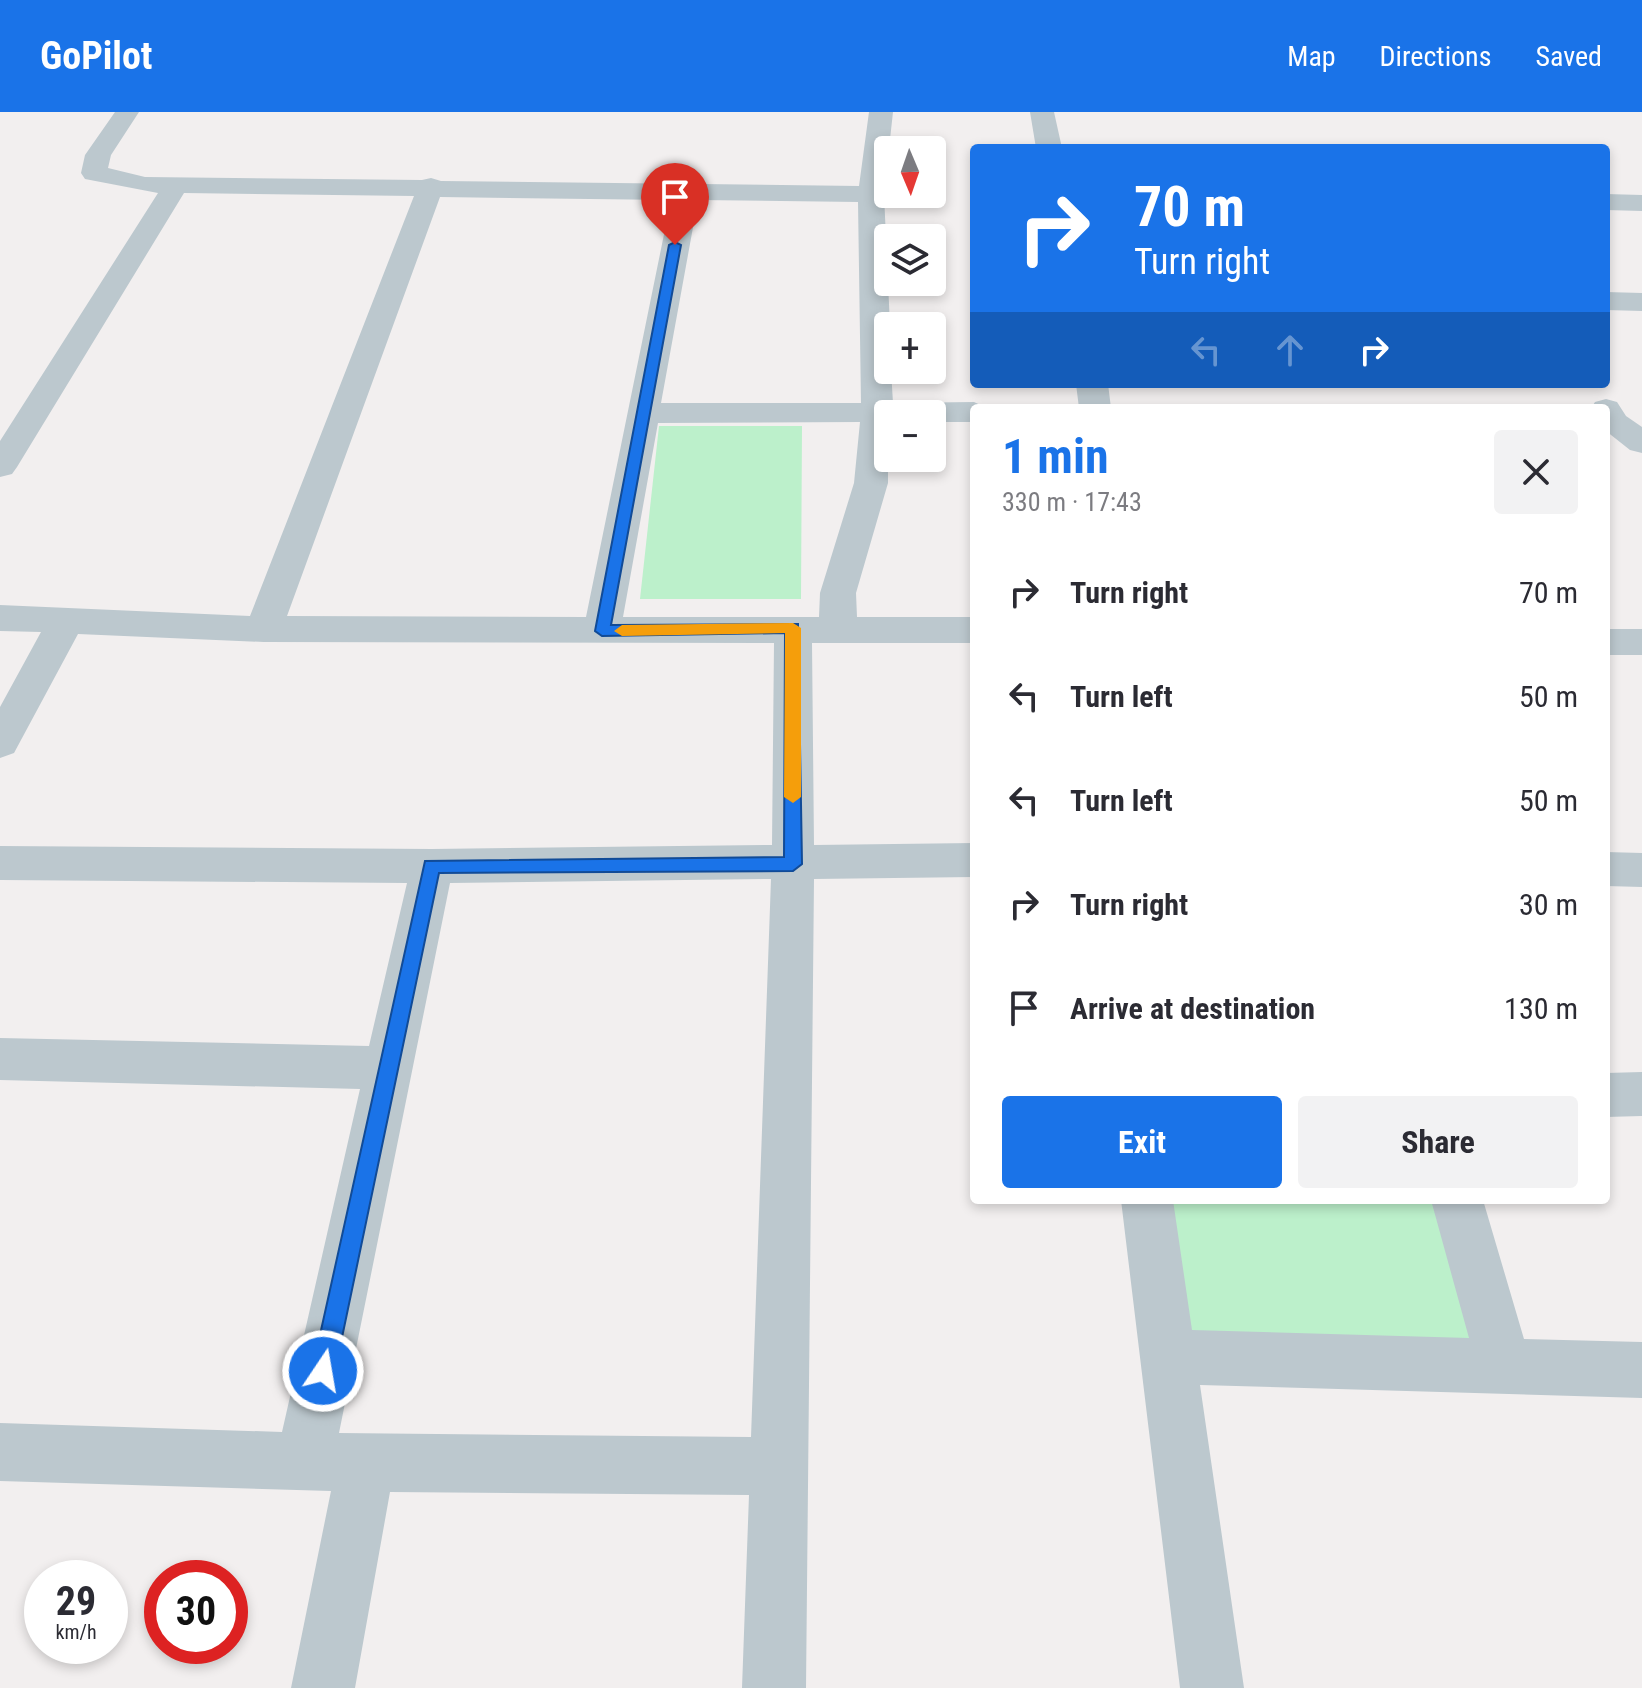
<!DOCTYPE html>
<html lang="en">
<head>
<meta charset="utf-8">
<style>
  :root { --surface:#fff; --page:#f2f2f3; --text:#2b2b33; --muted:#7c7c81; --accent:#1a73e8 }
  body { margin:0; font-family:"Roboto Condensed",sans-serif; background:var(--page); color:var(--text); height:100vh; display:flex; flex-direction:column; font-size:30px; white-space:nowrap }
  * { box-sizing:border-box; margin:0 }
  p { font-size:26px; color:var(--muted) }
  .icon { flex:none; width:44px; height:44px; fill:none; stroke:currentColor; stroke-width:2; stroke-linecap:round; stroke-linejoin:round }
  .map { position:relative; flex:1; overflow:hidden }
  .sheet { position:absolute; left:970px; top:292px; width:640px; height:800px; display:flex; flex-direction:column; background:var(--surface); border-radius:8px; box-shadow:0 4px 12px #0003 }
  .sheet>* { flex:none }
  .guide { position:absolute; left:970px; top:32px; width:640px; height:244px; border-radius:8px; box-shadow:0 4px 12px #0003; background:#1a73e8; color:#fff; overflow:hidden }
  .needle { width:52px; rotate:178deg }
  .fabs { position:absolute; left:874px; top:24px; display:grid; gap:16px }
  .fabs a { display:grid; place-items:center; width:72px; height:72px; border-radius:8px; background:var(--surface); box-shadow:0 4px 12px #0003; font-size:40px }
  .speed { position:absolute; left:24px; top:1448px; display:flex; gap:16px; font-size:40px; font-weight:700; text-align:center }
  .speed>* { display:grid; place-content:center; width:104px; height:104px; border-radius:50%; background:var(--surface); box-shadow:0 4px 12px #0003; line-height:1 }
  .speed small { font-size:20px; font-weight:400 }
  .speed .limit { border:12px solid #d22; background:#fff; color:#111 }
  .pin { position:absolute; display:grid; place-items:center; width:68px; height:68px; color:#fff; margin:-82px -34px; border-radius:50% 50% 50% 0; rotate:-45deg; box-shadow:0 0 8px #0007 }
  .pin .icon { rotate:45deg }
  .me { position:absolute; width:88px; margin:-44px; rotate:12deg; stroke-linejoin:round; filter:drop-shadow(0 0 6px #0008) }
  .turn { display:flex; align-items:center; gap:28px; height:168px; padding:0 32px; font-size:36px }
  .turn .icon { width:104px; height:104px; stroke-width:2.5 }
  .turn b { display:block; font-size:56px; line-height:68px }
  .lanes { display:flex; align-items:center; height:76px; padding:0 32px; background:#0003; justify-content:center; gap:40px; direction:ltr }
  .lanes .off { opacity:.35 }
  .round { display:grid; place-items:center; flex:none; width:84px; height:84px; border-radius:8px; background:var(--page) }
  .headline { display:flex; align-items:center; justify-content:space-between; height:136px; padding:0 32px }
  h1 { font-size:48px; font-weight:700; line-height:60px; color:var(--accent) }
  .primary-button { display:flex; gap:16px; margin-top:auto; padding:16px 32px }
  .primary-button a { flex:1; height:92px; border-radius:8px; background:var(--accent); color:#fff; font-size:32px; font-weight:700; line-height:92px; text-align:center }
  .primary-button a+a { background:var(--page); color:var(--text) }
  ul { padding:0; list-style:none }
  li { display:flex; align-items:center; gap:24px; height:104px; padding:0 32px }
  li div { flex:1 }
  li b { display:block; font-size:30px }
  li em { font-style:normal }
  header { display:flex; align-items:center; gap:48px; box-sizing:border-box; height:112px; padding:0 40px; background:var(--accent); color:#fff }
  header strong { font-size:38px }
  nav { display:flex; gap:44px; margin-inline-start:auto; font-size:28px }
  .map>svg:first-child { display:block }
  .green { fill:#bcf0cb }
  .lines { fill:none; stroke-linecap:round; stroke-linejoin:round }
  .minor { fill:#bcc8ce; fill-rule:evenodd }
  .route { fill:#1a73e8; stroke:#114b97; stroke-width:2 }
  .slow { fill:#f59e0b }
</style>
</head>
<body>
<header>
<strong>GoPilot</strong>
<nav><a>Map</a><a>Directions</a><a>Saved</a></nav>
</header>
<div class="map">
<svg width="1642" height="1576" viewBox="0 0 1642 1576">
  <rect width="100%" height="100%" fill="#f2efef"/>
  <path class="green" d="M659 314H802L801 487H640Z
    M1159 1088H1441L1484 1246 1180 1240Z"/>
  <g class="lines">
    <path class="minor" d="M115 0H139L111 43 108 56 145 65 422 68 431 66 441 69 859 74 869 0H893L884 82 890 214 888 258H891L893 291 974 290 987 296H974V310H932V302H888V371L856 481 857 505H974V531H812L814 733 974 731V765L814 767 806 1576H742L749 1383 390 1380 355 1576H291L331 1379 0 1369V1311L282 1320 360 977 0 968V926L369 934 407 771 0 768V734L432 737 772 733 774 531 264 530 78 522 14 641 0 646V595L41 520 0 519V493L250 504 414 84 184 81 17 355 12 362 0 365V329L158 81 85 67 81 61 85 43ZM440 85 671 88 586 505 287 504ZM698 88 858 90 861 291H661ZM860 310 854 371 820 481 819 505H623L658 311ZM771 767 751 1325 339 1321 450 771Z
      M1030 0H1054L1062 36H1036Z
      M1606 82 1642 83V99L1606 98Z
      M1606 180 1642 181V199L1606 198Z
      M1076 272H1108L1111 296H1079Z
      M1606 287 1617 290 1626 304 1642 315V341L1630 338 1606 319V296H1591L1595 290Z
      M1606 517H1642V543H1606Z
      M1606 740 1642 741V775L1606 774Z
      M1642 960V1004L1606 1005V961Z
      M1121 1088H1173L1192 1218 1469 1226 1431 1088H1483L1524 1227 1642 1230V1286L1200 1273 1244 1576H1180Z"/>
  </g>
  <path class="route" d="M675 130 681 133 611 513 798 512 802 752 793 759 439 761 335 1259 332 1267 323 1270 315 1267 312 1259 425 749 784 745 785 521 602 524 595 519 669 133Z"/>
  <path class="slow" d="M793 511 801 516V685L793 691 784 685 785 521 622 524 614 519 622 513Z"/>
</svg>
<div class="fabs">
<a><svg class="needle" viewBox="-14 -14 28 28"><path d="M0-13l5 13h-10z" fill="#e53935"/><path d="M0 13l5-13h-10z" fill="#7c7c81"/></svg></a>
<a><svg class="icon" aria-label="layers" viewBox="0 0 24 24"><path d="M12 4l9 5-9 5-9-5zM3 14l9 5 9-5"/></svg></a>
<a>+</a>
<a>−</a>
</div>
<div class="speed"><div>29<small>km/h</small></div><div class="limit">30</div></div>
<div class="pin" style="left:675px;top:133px;background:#d93025"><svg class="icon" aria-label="arrive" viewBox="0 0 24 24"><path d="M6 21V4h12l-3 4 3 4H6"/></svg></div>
<svg class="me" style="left:323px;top:1259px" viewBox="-20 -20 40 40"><circle r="17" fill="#1a73e8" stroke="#fff" stroke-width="3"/><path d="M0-11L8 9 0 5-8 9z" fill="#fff"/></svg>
<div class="guide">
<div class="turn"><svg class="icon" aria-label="right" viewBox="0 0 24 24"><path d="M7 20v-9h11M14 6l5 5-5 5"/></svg><div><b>70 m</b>Turn right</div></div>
<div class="lanes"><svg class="icon off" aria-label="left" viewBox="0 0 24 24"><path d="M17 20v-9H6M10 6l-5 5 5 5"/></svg><svg class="icon off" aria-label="ahead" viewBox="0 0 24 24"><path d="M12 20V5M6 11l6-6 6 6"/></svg><svg class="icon" aria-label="right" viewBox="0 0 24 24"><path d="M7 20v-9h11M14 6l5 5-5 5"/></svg></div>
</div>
<section class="sheet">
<div class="headline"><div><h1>1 min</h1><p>330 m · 17:43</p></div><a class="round"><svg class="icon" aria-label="close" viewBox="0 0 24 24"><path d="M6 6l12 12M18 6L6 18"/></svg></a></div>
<ul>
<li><svg class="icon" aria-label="right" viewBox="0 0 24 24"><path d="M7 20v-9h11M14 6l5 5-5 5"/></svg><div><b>Turn right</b></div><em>70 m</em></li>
<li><svg class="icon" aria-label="left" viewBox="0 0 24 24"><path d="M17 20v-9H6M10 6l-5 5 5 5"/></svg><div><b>Turn left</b></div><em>50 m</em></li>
<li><svg class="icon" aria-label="left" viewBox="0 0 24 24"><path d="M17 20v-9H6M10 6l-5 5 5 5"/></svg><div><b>Turn left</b></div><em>50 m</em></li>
<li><svg class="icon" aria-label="right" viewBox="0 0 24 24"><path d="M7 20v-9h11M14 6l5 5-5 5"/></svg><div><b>Turn right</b></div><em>30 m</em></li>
<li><svg class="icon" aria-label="arrive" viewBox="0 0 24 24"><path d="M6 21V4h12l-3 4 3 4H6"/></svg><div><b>Arrive at destination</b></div><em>130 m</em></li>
</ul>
<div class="primary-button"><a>Exit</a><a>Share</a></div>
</section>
</div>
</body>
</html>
